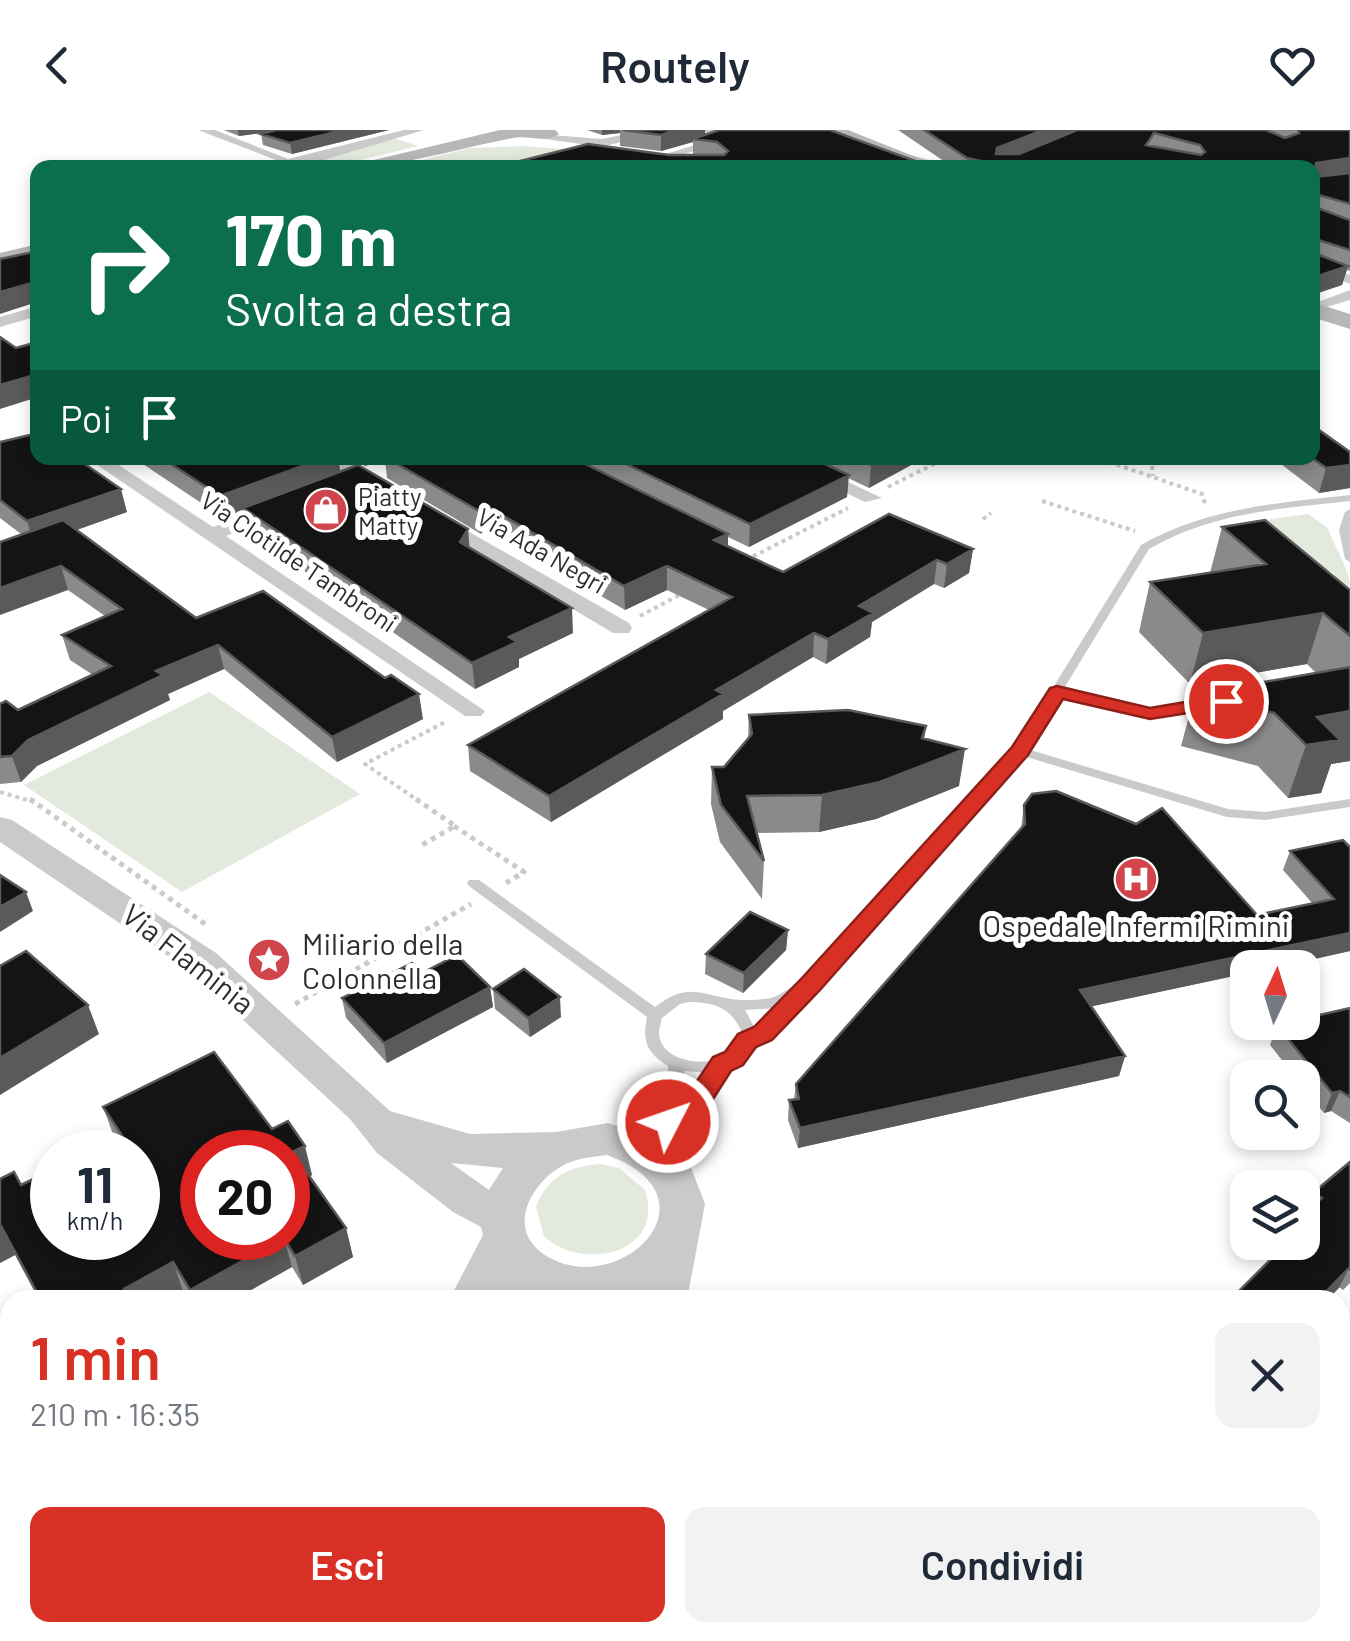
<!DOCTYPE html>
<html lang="it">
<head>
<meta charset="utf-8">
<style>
  :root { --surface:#fff; --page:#f2f2f3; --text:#1f2937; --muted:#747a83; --accent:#d93025 }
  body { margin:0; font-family:Barlow,sans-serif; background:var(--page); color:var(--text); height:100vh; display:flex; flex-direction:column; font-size:38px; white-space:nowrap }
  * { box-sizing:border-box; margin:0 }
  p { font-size:32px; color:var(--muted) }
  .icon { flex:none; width:55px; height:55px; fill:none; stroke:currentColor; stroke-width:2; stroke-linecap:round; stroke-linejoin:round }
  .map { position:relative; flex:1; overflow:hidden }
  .sheet { position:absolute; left:0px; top:1160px; width:1350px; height:352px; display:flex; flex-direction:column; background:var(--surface); border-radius:30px 30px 0 0; box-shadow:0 5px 15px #0003 }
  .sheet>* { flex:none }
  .top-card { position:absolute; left:30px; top:30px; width:1290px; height:305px; border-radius:20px; box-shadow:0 5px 15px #0003; background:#0b6e4f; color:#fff; overflow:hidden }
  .needle { width:65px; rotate:4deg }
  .buttons { position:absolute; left:1230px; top:820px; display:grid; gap:20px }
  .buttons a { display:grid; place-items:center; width:90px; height:90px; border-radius:20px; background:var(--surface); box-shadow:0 5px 15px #0003; font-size:50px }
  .speed { position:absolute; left:30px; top:1000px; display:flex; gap:20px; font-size:50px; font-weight:700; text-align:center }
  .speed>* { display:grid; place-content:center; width:130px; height:130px; border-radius:50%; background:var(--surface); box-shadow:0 5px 15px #0003; line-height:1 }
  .speed small { font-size:25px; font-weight:400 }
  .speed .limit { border:15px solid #d22; background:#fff; color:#111 }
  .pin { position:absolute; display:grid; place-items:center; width:85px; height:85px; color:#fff; margin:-42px; border:5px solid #fff; border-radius:50%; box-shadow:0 2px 10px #0007 }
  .me { position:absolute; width:110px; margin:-55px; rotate:49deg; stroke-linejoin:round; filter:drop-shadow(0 0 8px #0008) }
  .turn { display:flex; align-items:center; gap:35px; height:210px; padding:0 30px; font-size:45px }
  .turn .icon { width:130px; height:130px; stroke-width:2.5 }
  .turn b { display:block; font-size:70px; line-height:85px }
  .then { display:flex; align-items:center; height:95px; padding:0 30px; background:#0003; gap:20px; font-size:38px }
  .round { display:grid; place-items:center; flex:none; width:105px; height:105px; border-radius:20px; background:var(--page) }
  .overview { display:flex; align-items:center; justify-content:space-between; height:170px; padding:0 30px }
  h1 { font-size:60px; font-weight:600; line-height:75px; color:var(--accent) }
  .button { display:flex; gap:20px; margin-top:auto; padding:20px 30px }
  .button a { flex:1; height:115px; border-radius:20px; background:var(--accent); color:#fff; font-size:40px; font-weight:600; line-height:115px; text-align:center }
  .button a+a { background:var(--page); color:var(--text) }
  header { display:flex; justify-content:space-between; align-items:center; height:130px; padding:0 30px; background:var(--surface); font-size:45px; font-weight:600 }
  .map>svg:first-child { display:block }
  .green { fill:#e3e9dc }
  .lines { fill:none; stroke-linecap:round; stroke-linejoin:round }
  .path-far1 { stroke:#cacaca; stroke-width:4; stroke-dasharray:4 4; stroke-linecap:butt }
  .path { stroke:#cacaca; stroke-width:5; stroke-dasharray:5 5; stroke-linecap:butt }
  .service { fill:#cacaca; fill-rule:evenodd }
  .minor { fill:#cacaca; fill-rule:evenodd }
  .tertiary { fill:#cacaca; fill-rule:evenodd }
  .secondary { fill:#b7b7b7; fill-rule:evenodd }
  .wall { fill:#8a8a8a }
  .shaded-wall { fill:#5a5a5a }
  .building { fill:#141414; stroke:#5a5a5a; stroke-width:2.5; fill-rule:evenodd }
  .route { fill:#d93025; stroke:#8d1f18; stroke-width:2.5 }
  .labels { text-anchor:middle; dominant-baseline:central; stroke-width:10; stroke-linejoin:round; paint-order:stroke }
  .far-poi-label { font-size:25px; fill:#2d2d2d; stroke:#fff; text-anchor:start }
  .far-street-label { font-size:25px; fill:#2d2d2d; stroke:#fff }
  .poi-label { font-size:30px; fill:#2d2d2d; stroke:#fff }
  .street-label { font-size:30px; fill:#2d2d2d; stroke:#fff }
</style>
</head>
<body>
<header><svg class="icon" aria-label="back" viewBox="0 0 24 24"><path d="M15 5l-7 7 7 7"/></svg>Routely<svg class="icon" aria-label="heart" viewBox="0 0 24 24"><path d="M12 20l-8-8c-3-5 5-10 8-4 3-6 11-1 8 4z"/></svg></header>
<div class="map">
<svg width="1350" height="1511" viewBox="0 0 1350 1511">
  <rect width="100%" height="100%" fill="#fff"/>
  <path class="green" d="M394 8 418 16 332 37 307 30Z
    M523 16 578 20 541 38H389L470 18Z
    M1308 384 1328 398C1334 417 1350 439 1350 457L1335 449 1334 443 1227 395Z
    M209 562 360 664 182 762 24 655Z
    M601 1034 619 1038 645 1060C666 1123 582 1143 544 1106L536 1077C548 1046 570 1036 601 1034Z
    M0 1195 10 1212V1341L0 1347Z"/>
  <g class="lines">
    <path class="path-far1" d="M1151 328 1153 346
      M1109 332 1202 364 1205 374
      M888 357 946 328
      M1042 371 1135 401
      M983 389 991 383
      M746 430 848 378
      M640 486 683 463
      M0 662 34 672
      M420 672 365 634 445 592"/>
    <path class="path" d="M30 669 208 796
      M416 669 455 696 422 715
      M454 696 524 742 506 753
      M295 874 471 774"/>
    <path class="service" d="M1350 365V371C1278 379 1213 382 1149 419L1063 560 1150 580 1208 570 1214 574 1208 578 1150 588 1060 566 1027 619 1228 679 1265 682 1350 669V677L1265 690 1227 687 1023 626 816 858 768 907 751 914 747 924 728 937 702 977 674 996 651 1023 645 1024 639 1023 637 1018 639 1013C665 985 669 975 668 936 647 923 642 912 647 887L469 756 467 753 469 750H479L655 877C687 853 696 863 731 869 742 871 760 870 771 868 779 866 785 860 792 857 806 853 795 861 806 850L1015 619 1141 415C1206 378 1277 373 1350 365ZM689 872C713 872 732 878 741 901 737 912 734 920 724 926 704 938 660 931 659 903 659 898 661 893 662 888L680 874ZM779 878 756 900 745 880 777 878ZM684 941 708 943 690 969 681 975 685 961Z
      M1350 379V432L1345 429 1339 400 1345 382Z"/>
    <path class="minor" d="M198 0H215L288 29 404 0H424L297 38Z
      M645 0H667L602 17 545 9 551 5 602 9Z
      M697 0H714L733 9 659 32V26L715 9Z
      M910 25 949 35 951 38 906 32Z
      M1312 131 1350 145V154L1312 140Z
      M1350 160V170L1323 178 1315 173Z
      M38 176V186L0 197V187Z
      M87 328H108L213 397 273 375H287V383L226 406 485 581 481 586H465Z
      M322 328H343L391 358 374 362Z
      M774 328H797L882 368 865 372Z
      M436 383 629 493 632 498 629 503H613L429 393V385Z
      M1350 1189V1228L1340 1231V1192Z
      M842 1502H890L894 1511H845Z
      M1043 1502H1089L1086 1511H1039Z"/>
    <path class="tertiary" d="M0 687 12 690 216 823 390 981 470 1004 556 1002 608 993 665 1012 690 1035 705 1074 687 1170H641L643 1163 619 1170H449L483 1105 481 1097 453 1082 377 1023 350 989 190 841 0 712ZM607 1025C726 1068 616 1175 542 1123 507 1098 531 1053 562 1036 576 1028 591 1027 607 1025ZM451 1033 503 1038 489 1060Z
      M116 1502H175L172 1511H113Z
      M932 1502H992L995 1511H935Z"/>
    <path class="secondary" d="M500 0H555L559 4C546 14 529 5 513 8 455 19 399 38 340 38Z
      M823 0H848L943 38H916Z
      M38 114V126L0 135V123Z
      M1312 172 1350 184V199L1312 187Z"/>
  </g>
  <path class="wall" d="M224 0H389L292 24 263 15 261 4 269 2 239 6Z
    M587 0H705V5L921 33 920 38H492L669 25H693V12L661 21 620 16V3L602 5Z
    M898 0H1350V141L1347 140 1342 155 1312 165V38H954Z
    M0 312 127 382 77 400 196 488 423 589 337 632 224 539 168 564 170 570 37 636 21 652 0 654V574L18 580 93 545 70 530 62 505 105 486 68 460 21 404 0 388Z
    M1350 322V358L1319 363 1273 328H1312Z
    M120 328H338L340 342 470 418 573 503 519 529V537L475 559 248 402 243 382 225 389 134 328 126 331Z
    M350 328H924L869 358 848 348 847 367 749 417 728 407V417L783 442 973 419 969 443 944 458 934 454 872 492 870 507 826 534 813 527 723 581V589L551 692 470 641 468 615 709 480 667 460 625 480 485 398 481 404 387 348 385 329 365 336Z
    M1222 397 1350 460V631L1331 634 1321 663 1288 668 1258 636 1181 616 1195 564 1316 543 1307 534 1190 554 1139 502 1150 452 1210 443Z
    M749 585 924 609 959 656 876 689 819 702 756 703 764 731 762 769 720 712 711 674 712 637H724L748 609Z
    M1024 675 1257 785 1313 774 1283 740 1290 721 1343 710 1350 821 1274 838H1248V843L1091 876 1125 926 1119 946 798 1018 788 990 789 970 794 969 796 954 1021 699Z
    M788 800 786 820 743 863 705 844 706 824Z
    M422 843 490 857 493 877 387 933 346 888 342 868Z
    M493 859 561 887 530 907 495 879Z
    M1350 878V993L1331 981 1324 983 1302 956V948H1296L1270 915 1277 895Z
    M103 977 272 999 312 1045 310 1046 346 1098 353 1127 303 1155 292 1137 233 1170H189L183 1161 168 1170H39L15 1125 0 1133V1049L52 1108H138L150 1062 138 1043V1022H124L114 1007Z
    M1350 1032V1153L1343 1160 1280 1115 1281 1112H1302L1305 1082 1314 1062Z
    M1340 1312 1350 1320V1485L1340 1477V1426L1341 1424 1340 1423Z
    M358 1502H476L477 1511H364Z
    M611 1502H788L787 1511H613Z
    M1096 1502H1241L1234 1511H1093Z"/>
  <path class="shaded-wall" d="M238 0H283L239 6Z
    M344 0H389L292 24 290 13Z
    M602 0H620V3L602 5Z
    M677 0H705V8L693 9V12L661 21V5Z
    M1043 0H1084L995 34 997 18Z
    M1350 28V42L1312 50 1316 33Z
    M1348 136 1342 155 1312 165V148Z
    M32 153 37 172 0 184V162Z
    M38 244V267L0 279V255Z
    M324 328H338L341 345 243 378V382L225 389 220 366Z
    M364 328H384L385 329 365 336Z
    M885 328H924L869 358 871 335Z
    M1350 335V358L1319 363 1326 338Z
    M849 345 847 367 749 417 750 394Z
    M121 359 127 382 34 415 27 391Z
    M483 374 485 398 481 404 479 381Z
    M468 399 470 423 460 412Z
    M728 404V427L714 410Z
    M973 419 969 443 944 458 947 434Z
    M937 430 934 454 872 492 870 507 826 534 828 509 859 476Z
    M61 436 68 460 0 485V458Z
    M667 436V460L625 480 624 456Z
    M572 478 573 503 519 529V537L475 559 472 533 509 507Z
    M1323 483 1307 534 1190 554 1203 503Z
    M814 503 813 527 723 581V589L551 692 549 666 716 560Z
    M218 515 224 539 168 564 170 570 37 636 21 652 12 626 28 610 156 541Z
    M419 564 423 589 337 632 332 607Z
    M1350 581V631L1331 634 1321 663 1288 668 1306 615 1317 587Z
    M926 596 921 632 965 619 959 656 876 689 819 702 822 665 922 608Z
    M26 762 33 781 0 802V777Z
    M788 800 786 820 743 863 744 843Z
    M1350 803V821L1274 838H1248V843L1075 880 1080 860Z
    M490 857 493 877 387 933 384 913Z
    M560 867 561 887 530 907 528 888Z
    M88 875 99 904 0 965V928Z
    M1125 926 1119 946 798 1018 800 998Z
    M1340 961 1331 981 1324 983 1332 963Z
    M305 1016 312 1045 300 1052 292 1022Z
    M0 1096H1L15 1125 0 1133Z
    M346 1098 353 1127 303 1155 295 1126Z
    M284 1108 292 1137 233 1170H193L190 1160Z
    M173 1132 183 1161 168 1170H128L124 1159Z
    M1349 1138 1339 1158 1327 1170H1318Z
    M10 1446V1482L0 1488V1452Z
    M462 1502H476L477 1511H452Z
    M778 1502H788L787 1511H771Z
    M1236 1502H1241L1234 1511H1229Z"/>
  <path class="building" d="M276 0H344L290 13 261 4Z
    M623 0H677L661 5Z
    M719 0H830L921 33 908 38H492L588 14 669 25H724L728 21 717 12 693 9Z
    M924 0H1043L997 18 996 24H1019L1077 0H1266L1285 8 1299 3 1298 0H1350V28L1316 33 1314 47 1350 43V74L1319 65 1315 77 1350 90V120L1315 109 1314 123 1348 136 1312 148V38H1011L967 28ZM1154 3 1200 15 1205 22 1201 25 1146 15Z
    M37 116 38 164 32 153 0 162V129L34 122Z
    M0 207 16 218 38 212V244L0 255Z
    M1312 295 1350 322V335L1326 338 1312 328Z
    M38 303V328H76L121 359 27 391 0 370V312Z
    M162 328H324L220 366Z
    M387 328H573L728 404 714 410 783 442 889 384 973 419 947 434 937 430 859 476 873 483 828 509 814 503 716 560 723 564 549 666 468 615 732 467 667 436 624 456 483 374 479 381Z
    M614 328H812L849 345 750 394Z
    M854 328H885L871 335Z
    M358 335 468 399 460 412 572 478 509 507 517 512 472 533 243 378Z
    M63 390 196 488 263 461 385 548 391 545 419 564 332 607 218 515 156 541 163 545 28 610 12 626 0 627V574L6 571 18 580 111 536 62 505 122 479 61 436 0 458V412Z
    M1265 390 1350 460V506L1323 483 1203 503 1150 452 1266 434 1222 397Z
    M1350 537V581L1317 587 1340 610 1306 615 1274 583 1195 564Z
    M848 580 926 596 922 608 965 619 880 652 822 665 747 666 764 731 721 675 712 637H724L752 604 749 585Z
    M1056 661 1136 694 1162 678 1257 785 1334 769 1290 721 1343 710 1350 717V803L1080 860 1125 926 800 998 789 970 799 969 796 954 1025 694 1024 675 1032 664Z
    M0 745 26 762 0 777Z
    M750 782 788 800 744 843 706 824Z
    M26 821 88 875 0 928V836Z
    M457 825 490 857 384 913 342 868 412 833 422 843Z
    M524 839 560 867 528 888 493 859Z
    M1350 878V967L1340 961 1332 963 1277 895 1290 892H1302V889Z
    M214 922 272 999 288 991 305 1016 292 1022 346 1098 295 1126 284 1108 190 1160 173 1132 124 1159 130 1170H41L1 1096H0V1049L14 1042 21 1055 52 1040V1108H138V1068L156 1058 138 1030V1022H133L103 977ZM202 1022H288V1108H202Z
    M1350 1032V1139L1349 1138 1318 1170H1230L1288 1112H1302V1084L1322 1068 1314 1062Z
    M10 1312V1446L0 1452V1318Z
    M1340 1312 1350 1320V1395L1340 1388Z
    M1350 1410V1448L1340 1440V1426Z
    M368 1502H462L452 1511H374Z
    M629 1502H778L771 1511H637Z
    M1109 1502H1236L1229 1511H1119Z
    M1291 1502H1301L1312 1511H1286Z"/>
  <path class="route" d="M1057 556 1150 578 1226 565 1236 571 1226 577 1150 589 1063 569 1028 625 820 860 772 910 756 917 743 935 731 941 706 980 677 999H659L655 992 687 966 713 927 725 922 738 904 754 897 802 848 1012 617 1050 558Z"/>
  <defs>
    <g id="shop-disc" transform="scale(2.25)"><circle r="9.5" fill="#d0444b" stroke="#fff"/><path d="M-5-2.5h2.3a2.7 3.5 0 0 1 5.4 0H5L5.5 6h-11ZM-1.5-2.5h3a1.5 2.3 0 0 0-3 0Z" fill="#fff"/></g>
    <g id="hospital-disc" transform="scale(2.25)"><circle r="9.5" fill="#d0444b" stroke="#fff"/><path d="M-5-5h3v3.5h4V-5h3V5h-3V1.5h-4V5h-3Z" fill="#fff"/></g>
    <g id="sight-disc" transform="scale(2.25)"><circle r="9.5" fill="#d0444b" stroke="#fff"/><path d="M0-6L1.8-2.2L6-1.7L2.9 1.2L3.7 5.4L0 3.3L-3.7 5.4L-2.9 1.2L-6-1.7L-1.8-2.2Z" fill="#fff"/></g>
  </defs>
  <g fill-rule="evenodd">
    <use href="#shop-disc" x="326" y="380"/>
    <use href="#hospital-disc" x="1136" y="749"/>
    <use href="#sight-disc" x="269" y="830"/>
  </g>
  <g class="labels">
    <g class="far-poi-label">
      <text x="358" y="366">Piatty<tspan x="358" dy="29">Matty</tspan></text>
    </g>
    <g class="far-street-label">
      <text transform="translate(542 420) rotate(30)">Via Ada Negri</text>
      <text transform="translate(299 431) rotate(34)">Via Clotilde Tambroni</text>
    </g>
    <g class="poi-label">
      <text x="1136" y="795">Ospedale Infermi Rimini</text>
      <text x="302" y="813" text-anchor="start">Miliario della<tspan x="302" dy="34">Colonnella</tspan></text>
    </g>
    <g class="street-label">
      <text transform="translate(189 828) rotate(38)">Via Flaminia</text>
    </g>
  </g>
</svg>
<div class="buttons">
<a><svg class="needle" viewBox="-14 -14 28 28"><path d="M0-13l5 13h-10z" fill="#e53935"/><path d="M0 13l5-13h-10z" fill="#747a83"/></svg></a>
<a><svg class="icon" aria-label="search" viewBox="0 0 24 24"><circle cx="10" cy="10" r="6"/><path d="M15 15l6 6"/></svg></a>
<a><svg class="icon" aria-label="layers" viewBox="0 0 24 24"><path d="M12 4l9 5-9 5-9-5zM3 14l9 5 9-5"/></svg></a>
</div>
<div class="speed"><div>11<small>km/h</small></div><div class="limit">20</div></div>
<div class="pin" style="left:1226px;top:571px;background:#d93025"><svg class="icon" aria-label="arrive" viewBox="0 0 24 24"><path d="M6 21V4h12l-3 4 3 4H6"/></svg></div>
<svg class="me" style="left:668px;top:992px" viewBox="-20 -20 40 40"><circle r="17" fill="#d93025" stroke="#fff" stroke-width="3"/><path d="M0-11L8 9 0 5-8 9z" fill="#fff"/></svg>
<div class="top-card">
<div class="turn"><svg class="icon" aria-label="right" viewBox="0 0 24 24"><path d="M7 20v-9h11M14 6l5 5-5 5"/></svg><div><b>170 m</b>Svolta a destra</div></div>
<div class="then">Poi<svg class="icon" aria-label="arrive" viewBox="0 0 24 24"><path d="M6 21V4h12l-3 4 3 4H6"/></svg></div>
</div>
<section class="sheet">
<div class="overview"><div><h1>1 min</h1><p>210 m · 16:35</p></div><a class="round"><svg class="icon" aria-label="close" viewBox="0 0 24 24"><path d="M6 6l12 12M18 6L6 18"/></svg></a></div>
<div class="button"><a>Esci</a><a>Condividi</a></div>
</section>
</div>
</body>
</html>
